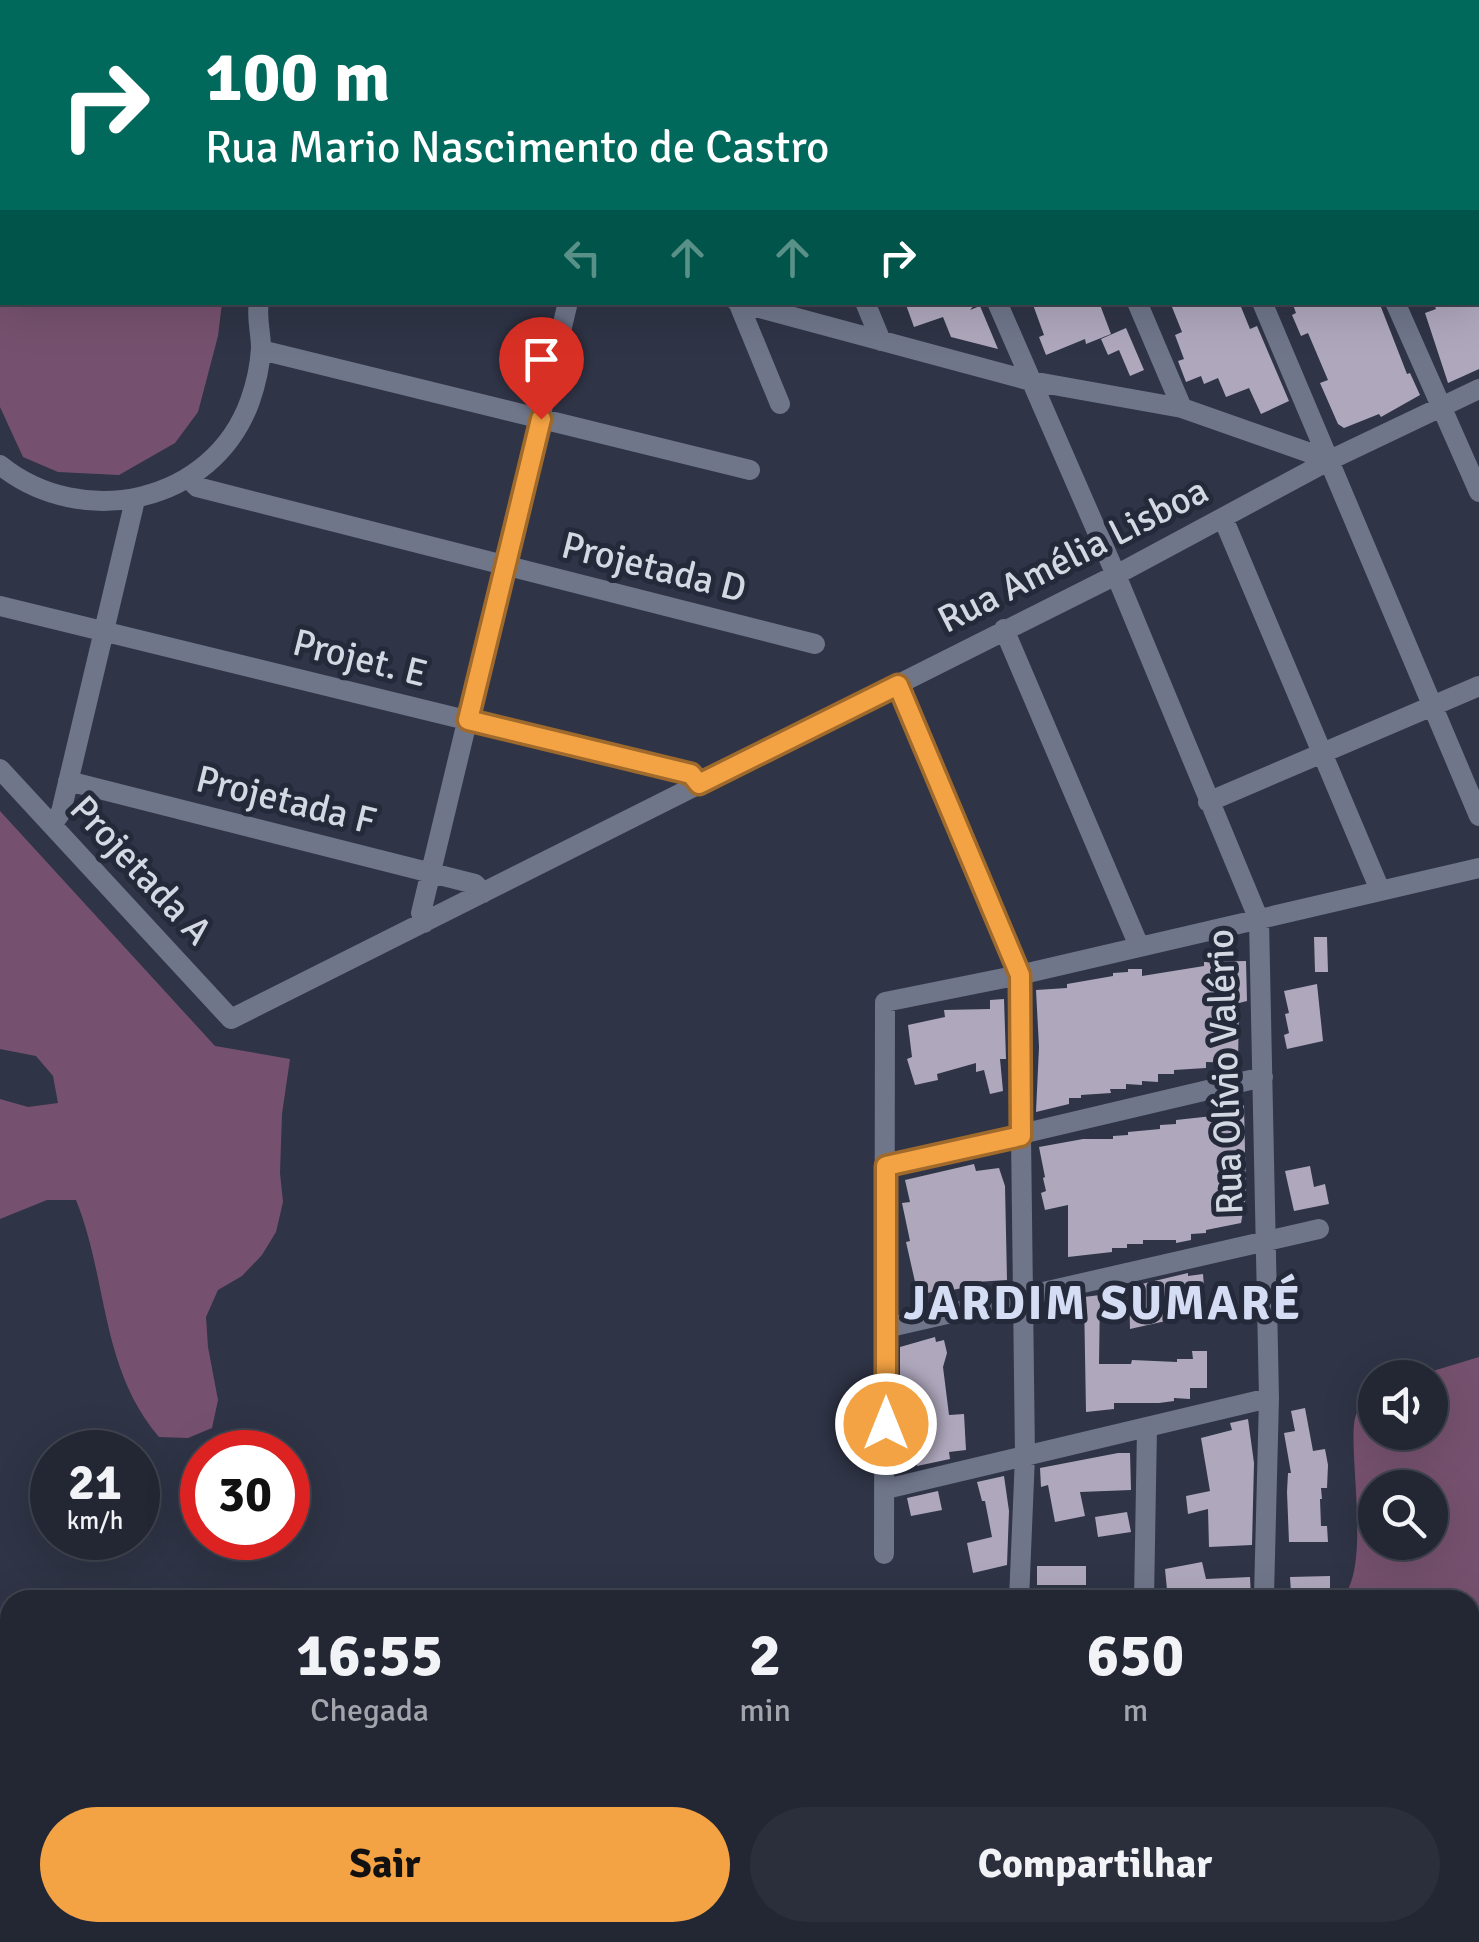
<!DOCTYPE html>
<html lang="pt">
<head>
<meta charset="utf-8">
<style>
  :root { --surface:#232734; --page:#2b2f3c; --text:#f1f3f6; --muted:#a3a5ac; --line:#40444f; --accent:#f4a344 }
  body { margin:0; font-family:Signika,sans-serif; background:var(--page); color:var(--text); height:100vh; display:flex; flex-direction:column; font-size:38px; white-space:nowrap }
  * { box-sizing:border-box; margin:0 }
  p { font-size:32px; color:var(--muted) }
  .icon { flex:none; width:55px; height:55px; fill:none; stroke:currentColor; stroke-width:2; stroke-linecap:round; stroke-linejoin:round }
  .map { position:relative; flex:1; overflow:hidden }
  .details { position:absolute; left:0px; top:1590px; width:1480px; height:352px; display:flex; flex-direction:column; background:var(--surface); border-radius:30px 30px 0 0; box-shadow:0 10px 40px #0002,0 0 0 2px var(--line) }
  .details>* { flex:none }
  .hud { position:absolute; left:0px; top:0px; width:1480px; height:305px; box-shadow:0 10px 40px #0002,0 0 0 2px var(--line); background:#00695c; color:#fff; overflow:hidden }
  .fabs { position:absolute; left:1358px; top:1360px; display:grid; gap:20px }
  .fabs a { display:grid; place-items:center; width:90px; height:90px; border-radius:50%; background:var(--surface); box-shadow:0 10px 40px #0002,0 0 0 2px var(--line); font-size:50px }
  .speed { position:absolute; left:30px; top:1430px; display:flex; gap:20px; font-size:50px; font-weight:700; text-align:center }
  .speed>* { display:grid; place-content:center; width:130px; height:130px; border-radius:50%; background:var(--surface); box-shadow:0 10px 40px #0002,0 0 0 2px var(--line); line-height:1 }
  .speed small { font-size:25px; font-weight:400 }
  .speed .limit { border:15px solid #d22; background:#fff; color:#111 }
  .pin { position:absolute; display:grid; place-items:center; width:85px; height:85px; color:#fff; margin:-102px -42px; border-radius:50% 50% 50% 0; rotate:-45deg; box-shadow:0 0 10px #0007 }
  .pin .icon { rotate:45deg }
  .me { position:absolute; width:110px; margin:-55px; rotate:0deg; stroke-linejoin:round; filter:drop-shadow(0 0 8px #0008) }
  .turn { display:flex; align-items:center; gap:35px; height:210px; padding:0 40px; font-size:45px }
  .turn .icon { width:130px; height:130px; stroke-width:2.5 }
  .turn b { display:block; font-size:70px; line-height:85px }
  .lanes { display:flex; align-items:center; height:95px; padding:0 40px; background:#0003; justify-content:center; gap:50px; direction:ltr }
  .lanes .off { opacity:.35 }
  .eta { display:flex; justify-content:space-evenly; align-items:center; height:170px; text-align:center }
  .eta b { font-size:60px; font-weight:800; line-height:70px }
  .button { display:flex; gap:20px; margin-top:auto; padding:20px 40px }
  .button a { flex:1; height:115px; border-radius:60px; background:var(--accent); color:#111; font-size:40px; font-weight:800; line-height:115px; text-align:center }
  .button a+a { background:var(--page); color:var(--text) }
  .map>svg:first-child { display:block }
  .forest { fill:#76516f; fill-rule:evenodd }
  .building { fill:#afa8bd }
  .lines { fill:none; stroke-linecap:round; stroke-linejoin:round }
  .minor { stroke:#6f768a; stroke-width:20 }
  .route-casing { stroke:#9f6a2c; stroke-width:25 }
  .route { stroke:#f4a344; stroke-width:18 }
  .labels { text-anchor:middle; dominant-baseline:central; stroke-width:10; stroke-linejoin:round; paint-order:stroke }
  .street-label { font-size:38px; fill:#d4d8e3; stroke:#252a3b }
  .district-label { font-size:48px; font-weight:bold; letter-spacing:2.5px; fill:#d5ddf4; stroke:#252a3b }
</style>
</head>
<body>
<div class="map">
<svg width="1479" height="1942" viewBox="0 0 1479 1942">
  <rect width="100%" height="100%" fill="#2f3446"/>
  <path class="forest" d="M0 0 226 2H2V302L222 303 218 336 198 412 175 443 119 475 58 472 23 457 0 407Z
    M0 811 215 1046 290 1059 282 1114 280 1173 283 1202 276 1232 262 1255 242 1276 218 1290 206 1317 208 1347 218 1400 212 1428 188 1438 159 1437C100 1368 108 1279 76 1200H47L0 1219V1099L28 1107 58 1103 53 1076 36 1056 0 1049Z
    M1479 1357V1942H698L733 1932H1470V1600H1340C1371 1574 1350 1465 1354 1424 1355 1414 1361 1404 1365 1395L1375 1390V1432H1430V1378L1413 1377ZM1375 1488H1430V1542H1375Z
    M41 1932H555L579 1942H22Z"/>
  <path class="building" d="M905 302H977L970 310 980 306 998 349 951 337 943 317 914 327Z
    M1032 302H1099L1111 334 1086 344 1085 339 1046 355 1039 337 1044 335Z
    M1170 302H1239L1250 329 1257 326 1289 401 1261 414 1249 388 1226 397 1218 378 1204 384 1201 376 1186 382 1178 361 1184 359 1175 335 1182 332Z
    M1292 302H1379L1407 374 1410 373 1420 395 1381 417 1379 414 1344 428 1338 424 1320 383 1328 380 1308 333 1301 336 1292 315 1296 313Z
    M1433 302H1479V369L1448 383 1425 313 1436 309Z
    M1126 328 1144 370 1130 376 1119 350 1108 355 1101 339Z
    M1314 937H1327L1328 972H1315Z
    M1246 961 1247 1001 1239 1003 1238 1063 1206 1062V1068L1174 1070V1074H1158V1082L1142 1081V1085L1126 1084V1089H1110L1111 1093 1081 1095V1098H1069V1104L1036 1112 1039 1047 1036 990 1067 988V984L1113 976V973L1128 972V969H1142V976L1204 966V962Z
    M1317 984 1323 1041 1287 1049 1284 1035 1289 1033 1285 1014 1289 1013 1284 991Z
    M1004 999 1006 1059H1000L1003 1091 990 1094 984 1070 976 1072V1063L937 1074 938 1080 915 1085 907 1059 912 1057 908 1025 945 1017 944 1010 990 1009V1000Z
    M1222 1105H1244L1246 1196 1241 1223 1206 1230V1233L1191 1234V1240L1176 1243V1240H1143V1244H1127V1248H1112V1252L1068 1257V1205L1045 1210 1041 1193 1046 1191 1043 1178 1045 1177 1039 1147 1083 1139H1113V1136L1128 1135V1132L1160 1129V1125L1176 1124V1120L1222 1115Z
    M974 1164 976 1171 999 1168 1005 1186 1007 1280 976 1282V1285L948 1291V1297L934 1300 932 1292 918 1295 906 1242 910 1241 902 1203 910 1202 905 1180Z
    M1310 1166 1314 1187 1325 1184 1329 1204 1294 1211 1285 1171Z
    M1188 1273V1276L1203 1274 1206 1312 1130 1329 1129 1287Z
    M1100 1295 1099 1364H1131L1132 1360 1177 1362V1359H1193L1192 1351H1207V1388H1190V1399L1174 1398V1401L1159 1403H1114V1409L1086 1412 1084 1297Z
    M935 1337 936 1342 944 1340 947 1353 943 1367 949 1415 964 1414 966 1450 949 1452 950 1459 917 1466 915 1456 901 1459 900 1449V1347Z
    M1305 1408 1313 1451 1325 1449 1328 1465 1327 1488H1321L1322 1499H1320L1321 1526H1327L1328 1542H1289L1287 1492 1288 1473H1291L1284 1433 1295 1431 1291 1411Z
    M1248 1419 1254 1463 1252 1545 1209 1547 1208 1509 1188 1514 1186 1496 1210 1491 1201 1438 1232 1430 1230 1423Z
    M1118 1453H1130L1131 1490 1080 1492 1085 1516 1055 1522 1048 1485 1041 1487 1040 1468Z
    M1004 1476 1009 1511 1007 1565 973 1573 967 1543 992 1537 985 1501H982L977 1482Z
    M938 1491 942 1510 911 1516 907 1498Z
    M1127 1512 1131 1532 1098 1537 1095 1517Z
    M1202 1562 1206 1579 1250 1577 1251 1598 1168 1600 1165 1569Z
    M1037 1566H1086V1585H1037Z
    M1330 1576V1591L1291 1593 1290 1577Z"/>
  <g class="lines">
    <path class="minor" d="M362 0 363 2
      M868 0 869 2
      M1005 0 1006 2
      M1135 0 1136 2
      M1266 0 1267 2
      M1398 0 1399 2
      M519 2V0
      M674 2V0
      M749 2 754 0
      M1477 2H1479
      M1478 183 1479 186
      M737 302 1031 381 1182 408 1330 460
      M738 302 780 404
      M865 302 881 341
      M997 302 1116 575 1259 920 1269 1398 1264 1595
      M1137 302 1182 408
      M1262 302 1479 816
      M1395 302 1479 492
      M261 350 750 470
      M0 465C82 531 213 504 250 401 256 384 260 366 261 348 261 332 256 318 259 302
      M188 478 197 487 815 644
      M1223 518 1380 890
      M0 606 691 775 699 785
      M1004 629 1139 946
      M898 685 1019 975 1025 1456 1019 1600
      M0 769 231 1019 1116 575 1330 460 1479 389
      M68 781 475 884 483 893
      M1208 802 1479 686
      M52 825 61 812 135 500
      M424 923 421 913 568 302
      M886 1166 1263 1077
      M886 1328 1319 1229
      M886 1489 1269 1398
      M884 1554 885 1002 1019 975 1479 868
      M1144 1600 1147 1428"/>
  </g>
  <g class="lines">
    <g class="route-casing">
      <path id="route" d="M541 419 468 720 691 774 699 784 898 685 1020 975 1021 1136 886 1166V1424"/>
    </g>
    <use href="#route" class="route"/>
  </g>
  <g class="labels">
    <g class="street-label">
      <text transform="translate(1073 555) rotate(-27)">Rua Amélia Lisboa</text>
      <text transform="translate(654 567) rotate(14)">Projetada D</text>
      <text transform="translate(360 658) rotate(14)">Projet. E</text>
      <text transform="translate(286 800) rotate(14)">Projetada F</text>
      <text transform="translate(141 870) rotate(47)">Projetada A</text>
      <text transform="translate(1225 1072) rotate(-92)">Rua Olívio Valério</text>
    </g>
    <g class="district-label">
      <text x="1103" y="1303">JARDIM SUMARÉ</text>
    </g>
  </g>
</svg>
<div class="fabs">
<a><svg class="icon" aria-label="sound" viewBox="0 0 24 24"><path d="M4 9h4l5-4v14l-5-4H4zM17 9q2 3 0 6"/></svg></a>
<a><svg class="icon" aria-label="search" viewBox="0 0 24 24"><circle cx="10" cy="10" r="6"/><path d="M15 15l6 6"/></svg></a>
</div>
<div class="speed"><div>21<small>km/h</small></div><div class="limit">30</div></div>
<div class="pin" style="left:541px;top:419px;background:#d93025"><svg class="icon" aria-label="arrive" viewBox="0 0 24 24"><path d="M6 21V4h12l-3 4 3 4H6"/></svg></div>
<svg class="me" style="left:886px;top:1424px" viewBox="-20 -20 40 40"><circle r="17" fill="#f4a344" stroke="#fff" stroke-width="3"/><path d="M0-11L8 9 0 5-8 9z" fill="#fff"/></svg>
<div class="hud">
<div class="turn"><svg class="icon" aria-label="right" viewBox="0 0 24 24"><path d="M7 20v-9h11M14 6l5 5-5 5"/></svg><div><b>100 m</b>Rua Mario Nascimento de Castro</div></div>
<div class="lanes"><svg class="icon off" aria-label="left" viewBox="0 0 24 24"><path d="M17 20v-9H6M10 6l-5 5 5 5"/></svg><svg class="icon off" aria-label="ahead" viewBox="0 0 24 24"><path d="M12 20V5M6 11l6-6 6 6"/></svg><svg class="icon off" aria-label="ahead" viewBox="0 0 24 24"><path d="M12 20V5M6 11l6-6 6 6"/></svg><svg class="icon" aria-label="right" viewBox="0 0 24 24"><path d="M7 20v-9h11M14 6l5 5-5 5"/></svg></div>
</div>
<section class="details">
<div class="eta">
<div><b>16:55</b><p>Chegada</p></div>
<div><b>2</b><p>min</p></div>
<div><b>650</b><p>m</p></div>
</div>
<div class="button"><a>Sair</a><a>Compartilhar</a></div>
</section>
</div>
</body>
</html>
